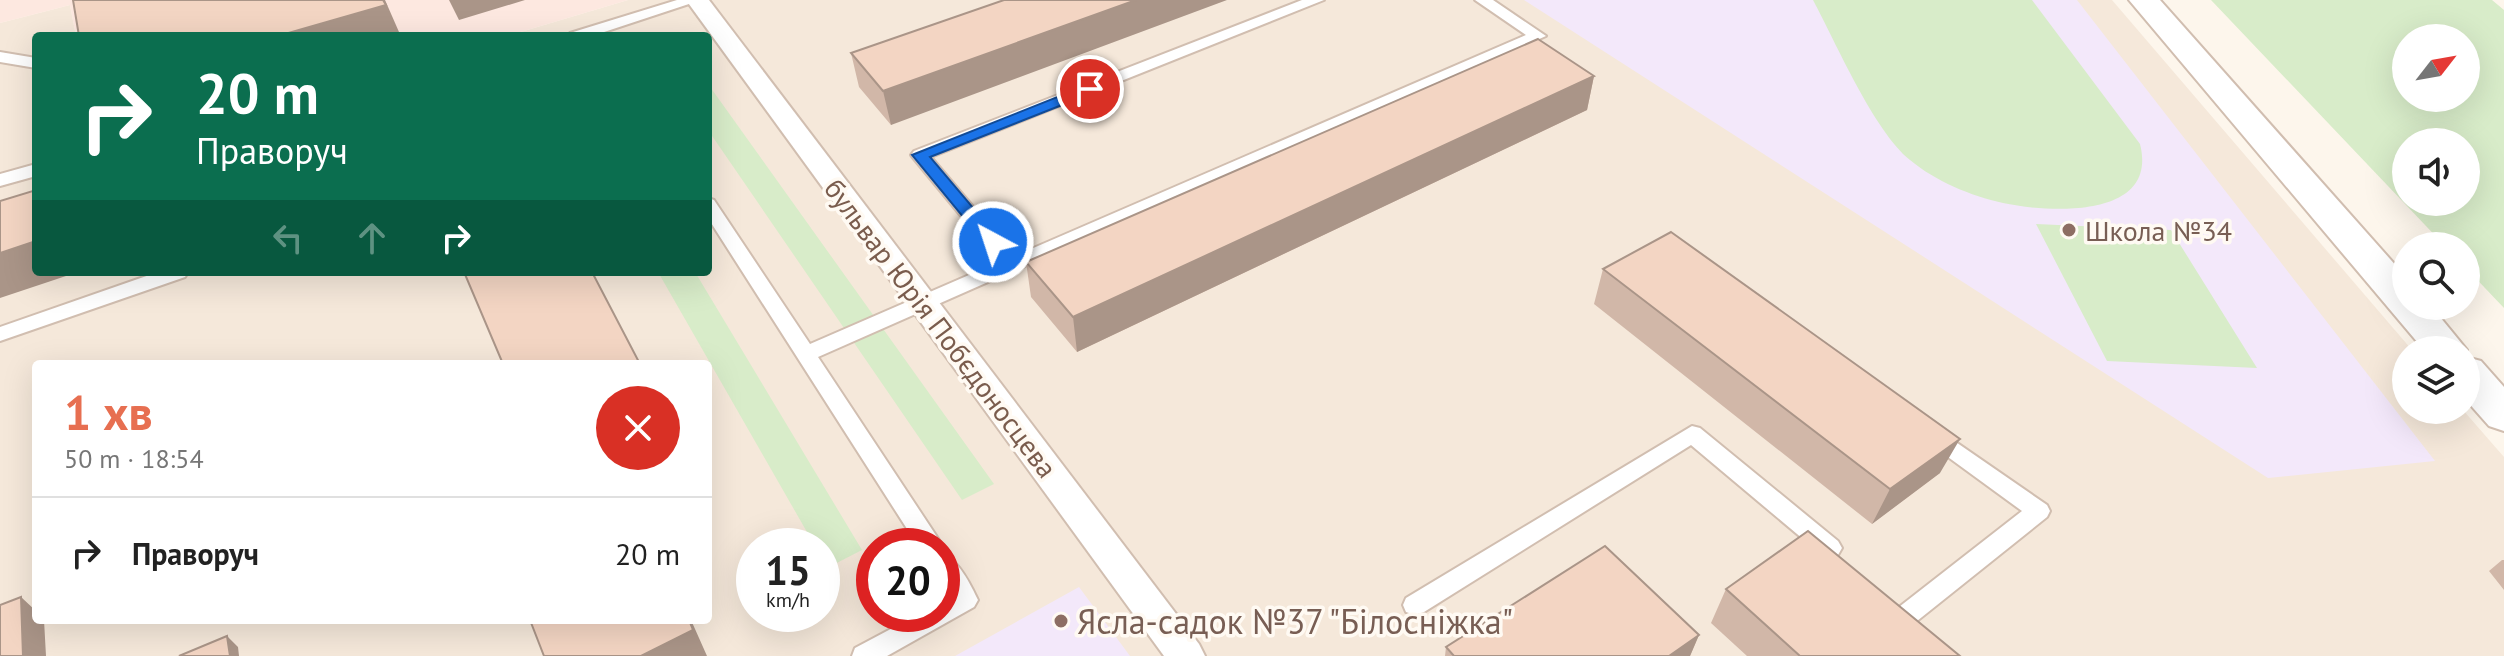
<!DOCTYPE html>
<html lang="uk">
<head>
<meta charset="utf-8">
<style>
  :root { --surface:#fff; --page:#f2f2f2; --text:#222; --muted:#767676; --line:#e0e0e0; --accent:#e76f51 }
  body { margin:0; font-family:"PT Sans",sans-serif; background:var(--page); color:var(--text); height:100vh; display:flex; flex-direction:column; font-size:30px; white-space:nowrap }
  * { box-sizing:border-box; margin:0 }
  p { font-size:26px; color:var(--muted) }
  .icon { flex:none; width:44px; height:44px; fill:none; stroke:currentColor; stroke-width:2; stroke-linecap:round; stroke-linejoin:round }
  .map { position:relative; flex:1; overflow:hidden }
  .sheet { position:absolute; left:32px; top:360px; width:680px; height:264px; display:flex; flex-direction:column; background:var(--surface); border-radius:8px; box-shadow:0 8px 32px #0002 }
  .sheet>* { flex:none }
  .top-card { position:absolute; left:32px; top:32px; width:680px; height:244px; border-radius:8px; box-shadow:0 8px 32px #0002; background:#0b6e4f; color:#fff; overflow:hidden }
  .needle { width:52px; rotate:59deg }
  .tools { position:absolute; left:2392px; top:24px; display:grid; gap:16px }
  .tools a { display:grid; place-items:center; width:88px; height:88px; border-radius:50%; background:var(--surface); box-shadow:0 8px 32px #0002; font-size:40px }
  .speed { position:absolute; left:736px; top:528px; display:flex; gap:16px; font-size:40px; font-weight:700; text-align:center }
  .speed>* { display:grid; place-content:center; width:104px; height:104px; border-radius:50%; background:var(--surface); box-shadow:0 8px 32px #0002; line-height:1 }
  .speed small { font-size:20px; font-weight:400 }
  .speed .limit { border:12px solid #d22; background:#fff; color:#111 }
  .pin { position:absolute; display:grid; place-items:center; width:68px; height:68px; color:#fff; margin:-34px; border:4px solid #fff; border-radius:50%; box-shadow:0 2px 8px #0007 }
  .me { position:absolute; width:88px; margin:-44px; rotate:320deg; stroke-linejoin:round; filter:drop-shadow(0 0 6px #0008) }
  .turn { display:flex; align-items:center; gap:28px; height:168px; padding:0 32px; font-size:36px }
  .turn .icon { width:104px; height:104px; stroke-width:2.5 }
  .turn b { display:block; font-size:56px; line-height:68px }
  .lanes { display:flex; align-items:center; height:76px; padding:0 32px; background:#0003; justify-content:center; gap:40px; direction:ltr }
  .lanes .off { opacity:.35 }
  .round { display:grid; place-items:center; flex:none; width:84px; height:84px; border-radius:42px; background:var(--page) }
  .summary { display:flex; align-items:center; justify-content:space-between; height:136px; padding:0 32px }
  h1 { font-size:48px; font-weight:800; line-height:60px; color:var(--accent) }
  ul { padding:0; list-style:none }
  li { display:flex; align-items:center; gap:24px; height:112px; padding:0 32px; border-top:2px solid var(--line) }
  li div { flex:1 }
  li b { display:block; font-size:30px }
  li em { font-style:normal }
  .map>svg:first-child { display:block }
  .residential { fill:#f5e8da; fill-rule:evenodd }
  .commercial { fill:#fde8e0 }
  .education { fill:#f3e8fa }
  .green { fill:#d8ecc9; fill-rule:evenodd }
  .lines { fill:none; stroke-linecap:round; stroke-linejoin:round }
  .service-casing { stroke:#d1beb0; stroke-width:4 }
  .pedestrian-casing { stroke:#d1beb0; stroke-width:4 }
  .minor-casing { stroke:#d1beb0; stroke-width:4 }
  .service { fill:#fff; fill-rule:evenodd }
  .pedestrian { fill:#fff; fill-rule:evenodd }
  .minor { fill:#fff; fill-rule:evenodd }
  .wall { fill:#d1b7a8 }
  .shaded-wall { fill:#aa9588 }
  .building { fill:#f3d5c3; stroke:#aa9588; stroke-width:2 }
  .route { fill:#1a73e8; stroke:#114b97; stroke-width:2 }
  .education-dot { fill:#8d6e63; stroke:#fffaf3; stroke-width:3 }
  .labels { text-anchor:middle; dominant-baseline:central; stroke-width:7; stroke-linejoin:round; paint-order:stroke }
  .education-label { font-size:28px; fill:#785e54; stroke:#fffaf3; text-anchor:start }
  .street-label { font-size:28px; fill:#7a5c4d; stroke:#fffaf3 }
  .near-education-label { font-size:34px; fill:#785e54; stroke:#fffaf3; text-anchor:start }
</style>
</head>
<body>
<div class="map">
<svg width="2504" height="656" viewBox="0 0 2504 656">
  <rect width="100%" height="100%" fill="#fdf6ec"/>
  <path class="residential" d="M628 0H2112L2412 350H2406V410H2463L2504 457V656H0V23L70 5 76 36H36V272H708V36H507ZM36 364H708V620H36ZM754 546H822V614H754ZM874 546H942V614H874Z"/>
  <path class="commercial" d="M0 0H628L507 36H76L70 5 0 23Z"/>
  <path class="education" d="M1524 0H2077L2435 461 2268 478Z
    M1079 587 1130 656H955Z"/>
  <path class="green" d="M1813 0H2032L2140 144C2159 219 2050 213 2003 203 1971 196 1935 181 1910 160 1874 131 1836 43 1813 0Z
    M2211 0H2492L2504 10V308L2466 268V246H2445ZM2466 38V98H2406V38ZM2466 142V202H2406V142Z
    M708 84 994 484 962 500 708 130Z
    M2036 224 2171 230 2257 368 2107 361Z
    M658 272H695L862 550 827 568 822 558V546H815Z"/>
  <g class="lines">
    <g class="service-casing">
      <path id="service" d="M677 0H701L592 36H568L570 33Z
        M1302 0H1324L931 157 1015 256 1526 35 1475 0H1493L1546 36 818 357 943 546H918L708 218V198L714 200 810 344 999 262 914 159 911 155 914 151Z
        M0 52 36 58V68L0 62Z
        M36 164V176L0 186V174Z
        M158 272H188L185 277 0 341V327Z
        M1692 426 1700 428 1838 541 1842 548 1838 555 1830 558 1822 555 1691 445 1424 612 1415 615 1406 612 1403 605 1406 598Z
        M1934 427 2047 505 2050 511 2047 517 1917 621 1908 624 1899 621 1896 614 1899 607 2022 511 1926 441 1923 435 1926 429Z
        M942 553C958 559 971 585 978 600L974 607 887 656H852L855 648 919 614H942V601L951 596 942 583Z"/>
    </g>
    <g class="pedestrian-casing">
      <path id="pedestrian" d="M686 0H709L1199 644 1205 656H1164Z"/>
    </g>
    <g class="minor-casing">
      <path id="minor" d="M2129 0H2160L2406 277V306H2431L2467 350 2466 352 2424 350Z
        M2466 357 2481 361 2504 387V431L2489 426 2466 400Z"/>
    </g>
    <use href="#service" class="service"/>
    <use href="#pedestrian" class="pedestrian"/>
    <use href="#minor" class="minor"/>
  </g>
  <path class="wall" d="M1004 0 891 125 859 87 851 53Z
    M1594 76 1587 110 1077 352 1031 297 1026 262Z
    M1603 269 1940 473 1872 524 1594 304Z
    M2502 560H2504V590L2489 571Z
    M1726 589 1960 656H1747L1711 623Z
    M1699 635 1690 656H1445L1446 647Z"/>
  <path class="shaded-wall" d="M383 0H385L399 32 384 36H278Z
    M449 0H525L459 20Z
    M1136 0H1227L891 125 883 91Z
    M1594 76 1587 110 1077 352 1073 317Z
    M36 241V272H78L0 298V253Z
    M1960 439 1940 473 1872 524 1890 489Z
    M21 597 36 611V620H44L46 656H23Z
    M689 620H691L707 656H641Z
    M1699 635 1690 656H1669Z
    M227 636 238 647 239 656H230Z"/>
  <path class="building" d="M73 0H383L386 5 278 36H79Z
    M1004 0H1136L883 91 851 53Z
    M1538 39 1594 76 1073 317 1026 262Z
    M36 190V241L0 253V201Z
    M1671 232 1960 439 1890 489 1603 269Z
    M464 272H592L640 364H503Z
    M1808 531 1960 656H1800L1726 589Z
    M1605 546 1699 635 1669 656H1454L1446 647Z
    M21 597 23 656H0V605Z
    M530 620H689L693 630 641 656H544Z
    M227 636 230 656H179Z"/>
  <path class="route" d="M1090 84 1095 85V92L930 157 1002 242 999 246H987L912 155Z"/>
  <g class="education-dot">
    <circle cx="2069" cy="230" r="8"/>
    <circle cx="1061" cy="621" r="8"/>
  </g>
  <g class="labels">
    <g class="education-label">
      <text x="2085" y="230">Школа №34</text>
    </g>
    <g class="street-label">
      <text transform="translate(941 328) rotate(53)">бульвар Юрія Побєдоносцева</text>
    </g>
    <g class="near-education-label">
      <text x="1077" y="621">Ясла-садок №37 "Білосніжка"</text>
    </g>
  </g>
</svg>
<div class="tools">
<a><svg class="needle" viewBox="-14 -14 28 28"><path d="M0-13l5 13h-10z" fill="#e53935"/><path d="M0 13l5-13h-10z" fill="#767676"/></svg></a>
<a><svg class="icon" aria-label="sound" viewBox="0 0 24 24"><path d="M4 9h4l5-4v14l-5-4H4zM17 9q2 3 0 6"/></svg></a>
<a><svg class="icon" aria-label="search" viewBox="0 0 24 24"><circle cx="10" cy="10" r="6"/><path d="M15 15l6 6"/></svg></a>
<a><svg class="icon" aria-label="layers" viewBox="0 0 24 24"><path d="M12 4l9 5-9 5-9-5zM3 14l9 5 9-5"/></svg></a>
</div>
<div class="speed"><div>15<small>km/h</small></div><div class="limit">20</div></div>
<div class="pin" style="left:1090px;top:89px;background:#d93025"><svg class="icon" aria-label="arrive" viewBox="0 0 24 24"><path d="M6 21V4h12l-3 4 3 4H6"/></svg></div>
<svg class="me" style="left:993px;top:242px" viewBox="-20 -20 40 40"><circle r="17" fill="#1a73e8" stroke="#fff" stroke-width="3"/><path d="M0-11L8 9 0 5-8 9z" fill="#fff"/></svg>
<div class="top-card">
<div class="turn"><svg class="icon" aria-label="right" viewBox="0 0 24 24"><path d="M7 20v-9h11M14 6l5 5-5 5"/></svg><div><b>20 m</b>Праворуч</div></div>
<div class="lanes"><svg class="icon off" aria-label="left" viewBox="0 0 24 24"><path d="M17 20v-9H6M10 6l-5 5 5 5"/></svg><svg class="icon off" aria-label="ahead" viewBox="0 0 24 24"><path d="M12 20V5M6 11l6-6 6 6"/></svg><svg class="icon" aria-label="right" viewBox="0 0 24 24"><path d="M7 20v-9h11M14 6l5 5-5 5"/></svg></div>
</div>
<section class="sheet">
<div class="summary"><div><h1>1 хв</h1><p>50 m · 18:54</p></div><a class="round" style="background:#d93025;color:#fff"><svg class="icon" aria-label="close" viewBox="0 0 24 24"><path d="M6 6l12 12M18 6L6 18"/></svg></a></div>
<ul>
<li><svg class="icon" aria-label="right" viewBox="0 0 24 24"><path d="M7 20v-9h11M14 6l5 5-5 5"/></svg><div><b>Праворуч</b></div><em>20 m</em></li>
</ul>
</section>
</div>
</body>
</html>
